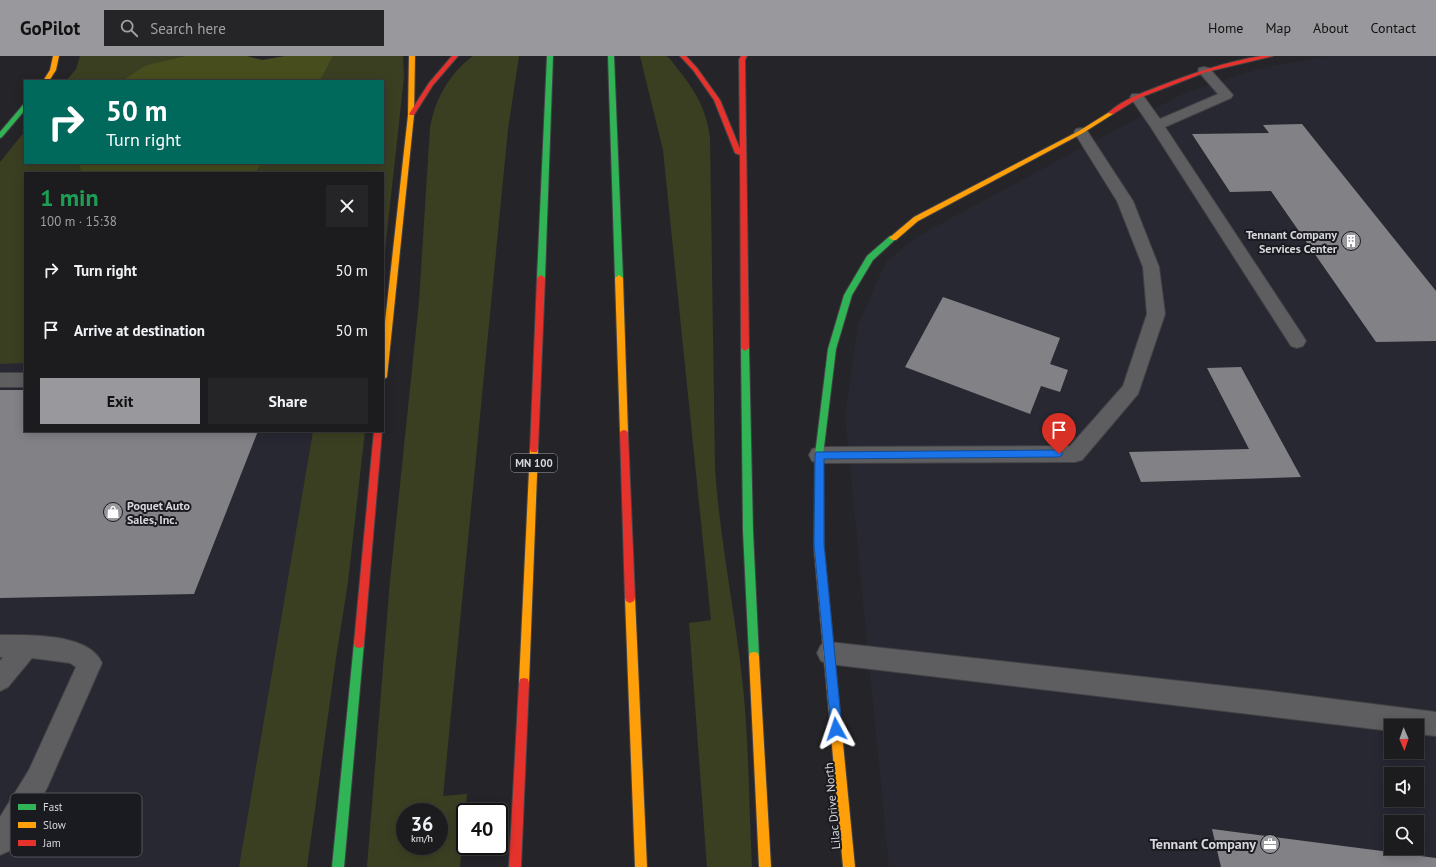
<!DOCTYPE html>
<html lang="en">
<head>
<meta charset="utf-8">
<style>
  :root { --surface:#1c1c1f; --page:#252528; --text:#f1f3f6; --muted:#a0a1a4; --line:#3a3a3d; --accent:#99999d }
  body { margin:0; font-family:"PT Sans",sans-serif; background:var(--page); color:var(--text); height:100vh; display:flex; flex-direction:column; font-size:15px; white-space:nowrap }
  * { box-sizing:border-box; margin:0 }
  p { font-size:13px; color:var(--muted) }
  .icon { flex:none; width:22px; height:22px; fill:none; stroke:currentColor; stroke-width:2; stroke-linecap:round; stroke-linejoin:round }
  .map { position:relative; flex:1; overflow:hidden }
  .drawer { position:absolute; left:24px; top:116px; width:360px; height:260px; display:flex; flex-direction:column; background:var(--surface); border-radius:0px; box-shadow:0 2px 10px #0003,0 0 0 1px var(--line) }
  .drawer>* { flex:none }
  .guide { position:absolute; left:24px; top:24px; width:360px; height:84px; border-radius:0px; box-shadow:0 2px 10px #0003,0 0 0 1px var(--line); background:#00695c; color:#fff; overflow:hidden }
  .needle { width:26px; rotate:178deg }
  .controls { position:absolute; left:1384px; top:663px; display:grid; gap:8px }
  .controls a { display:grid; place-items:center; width:40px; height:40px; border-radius:0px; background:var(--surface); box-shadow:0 2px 10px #0003,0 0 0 1px var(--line); font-size:20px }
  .speed { position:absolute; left:396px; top:747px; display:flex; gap:8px; font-size:20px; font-weight:700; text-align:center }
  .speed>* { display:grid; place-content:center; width:52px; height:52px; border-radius:50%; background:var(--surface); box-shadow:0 2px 10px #0003,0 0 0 1px var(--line); line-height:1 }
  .speed small { font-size:10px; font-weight:400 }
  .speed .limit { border:2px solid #111; border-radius:6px; background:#fff; color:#111 }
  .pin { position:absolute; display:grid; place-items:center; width:34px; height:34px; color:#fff; margin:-41px -17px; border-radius:50% 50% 50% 0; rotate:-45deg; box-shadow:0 0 4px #0007 }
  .pin .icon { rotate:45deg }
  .me { position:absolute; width:44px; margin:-22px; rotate:355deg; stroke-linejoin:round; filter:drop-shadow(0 0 3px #0008) }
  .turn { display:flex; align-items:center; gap:14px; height:84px; padding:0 16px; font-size:18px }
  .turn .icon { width:52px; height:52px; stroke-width:2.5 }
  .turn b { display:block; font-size:28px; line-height:34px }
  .round { display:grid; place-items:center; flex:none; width:42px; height:42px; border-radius:0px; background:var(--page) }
  .overview { display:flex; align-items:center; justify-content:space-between; height:68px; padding:0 16px }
  h1 { font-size:24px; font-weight:800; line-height:30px; color:#1e9e55 }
  .primary-button { display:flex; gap:8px; margin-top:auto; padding:8px 16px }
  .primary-button a { flex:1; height:46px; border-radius:0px; background:var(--accent); color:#111; font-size:16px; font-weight:800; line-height:46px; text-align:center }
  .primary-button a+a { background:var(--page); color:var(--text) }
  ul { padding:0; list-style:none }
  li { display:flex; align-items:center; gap:12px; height:60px; padding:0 16px }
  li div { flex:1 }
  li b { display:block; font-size:15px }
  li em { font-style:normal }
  header { display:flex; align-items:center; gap:24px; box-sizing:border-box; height:56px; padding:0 20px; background:var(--accent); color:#111 }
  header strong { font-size:19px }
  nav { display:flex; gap:22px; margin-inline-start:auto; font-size:14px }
  .search { width:280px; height:36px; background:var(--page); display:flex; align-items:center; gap:10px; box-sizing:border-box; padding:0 14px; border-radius:0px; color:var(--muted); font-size:15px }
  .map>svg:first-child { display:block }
  .built { fill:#282833; fill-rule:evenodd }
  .green { fill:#3b3f22; fill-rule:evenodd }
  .water { fill:#484d1e }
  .building { fill:#828286 }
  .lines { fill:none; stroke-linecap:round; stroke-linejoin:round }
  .lane-casing { stroke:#424246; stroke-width:2 }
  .fast-casing { stroke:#424246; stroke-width:2 }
  .slow-casing { stroke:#424246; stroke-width:2 }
  .jam-casing { stroke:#424246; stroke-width:2 }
  .lane { fill:#5e5e61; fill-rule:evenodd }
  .fast { fill:#30b455; fill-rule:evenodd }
  .slow { fill:#ff9f0a; fill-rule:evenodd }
  .jam { fill:#e5322d; fill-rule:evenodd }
  .route { fill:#1a73e8; stroke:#114b97 }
  .labels { text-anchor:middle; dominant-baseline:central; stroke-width:4; stroke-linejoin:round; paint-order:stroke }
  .shield { fill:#1a1a21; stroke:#9e9ea4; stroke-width:1 }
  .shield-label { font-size:11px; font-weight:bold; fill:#d7d7dc }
  .poi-label { font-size:12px; font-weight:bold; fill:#d7d7dc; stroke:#1a1a21; text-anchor:end }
  .street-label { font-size:12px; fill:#d7d7dc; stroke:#1a1a21 }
  .near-poi-label { font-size:14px; font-weight:bold; fill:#d7d7dc; stroke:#1a1a21; text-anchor:end }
  .key { fill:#1a1a21; stroke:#535359; stroke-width:1 }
  .key-label { font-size:11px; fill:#d7d7dc }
</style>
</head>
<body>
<header>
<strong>GoPilot</strong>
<div class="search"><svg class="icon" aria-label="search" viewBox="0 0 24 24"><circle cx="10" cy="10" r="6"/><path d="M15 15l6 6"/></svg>Search here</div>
<nav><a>Home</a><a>Map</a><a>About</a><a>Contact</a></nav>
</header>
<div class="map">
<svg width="1436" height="811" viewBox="0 0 1436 811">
  <rect width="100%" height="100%" fill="#252529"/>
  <path class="built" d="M1326 0H1436V811H889L845 359 858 269 886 206 918 180 1186 36 1259 13ZM1391 670H1417V696H1391ZM1391 718H1417V744H1391ZM1391 766H1417V792H1391Z
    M25 307V375H313L239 811H0V308Z"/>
  <path class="green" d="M80 0H185L146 9 121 25H66L76 13Z
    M333 0H403L404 21 383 213V117H255L262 107H383V25H320Z
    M473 0H519L508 73 443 740 467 738 460 811H367L390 525 419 246 430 72C435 43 449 18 473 0ZM405 756H439V790H405Z
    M640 0C648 0 658 0 665 0 670 1 673 7 676 11 694 32 707 54 710 82L715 412C720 489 737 564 744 641 749 697 749 754 752 811H707L689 567 711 564 663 94Z
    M25 75V107H79L81 117H25V307L0 308V106Z
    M313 375H365L348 526 336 602 307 811H239Z"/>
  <path class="water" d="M185 0H247L262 4 285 0H333L320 25H121L146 9Z
    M79 107H262L255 117H81Z"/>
  <path class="building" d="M1302 68 1436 235V285L1376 286 1271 135 1230 136 1192 78 1269 77 1263 69Z
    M943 241 1060 282 1050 308 1068 314 1060 336 1041 330 1030 358 905 311Z
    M1241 311 1301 421 1141 426 1129 396 1249 393 1207 312Z
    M0 334H25V375H258L194 538 0 542Z
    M1212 773 1436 802V811H1221Z"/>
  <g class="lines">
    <g class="lane-casing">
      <path id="lane" d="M1204 11 1209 12 1233 39 1231 42 1165 71 1303 280 1306 285 1303 290 1297 292 1291 290 1150 70 1130 41 1132 38H1142L1160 63 1218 38 1198 15 1199 12Z
        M1081 72 1086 73 1133 145 1159 211 1165 258 1138 338 1082 404 1075 406 819 407 812 405 809 399 812 393 819 391 1070 390 1123 330 1147 258 1143 211 1117 145 1074 76 1076 73Z
        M0 317H25V331H0Z
        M0 579C29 579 89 577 102 607L47 732 9 795 0 799V761L29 714 76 611 70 607 32 602 8 631 0 635V605L3 601H0Z
        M829 586 1270 635 1436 656V680L1417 678V670H1391V675L829 608 821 605 817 597 821 589Z"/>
    </g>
    <g class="fast-casing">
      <path id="fast" d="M547 0H553L545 222 541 225 537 222Z
        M608 0H614L623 222 619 225 615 222Z
        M25 48V54L2 81 0 82V76L23 49Z
        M890 180H893L897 182 873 204 852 239 836 293 823 399 824 492 822 495 819 496 816 495 814 492 815 399 828 293 844 239 867 200Z
        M745 289 749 292 753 475 759 601 758 605 754 606 750 605 749 601 743 475 741 292Z
        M359 582 363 583 364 587 344 811H332L354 587 355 583Z"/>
    </g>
    <g class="slow-casing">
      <path id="slow" d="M53 0H59L56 14 49 25H43L50 14Z
        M409 0H415L414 59 387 321 383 324V284L408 59Z
        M1111 55 1114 57 1113 58 1083 77 918 165 896 184H893L889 182 914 161 1079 75Z
        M619 219 623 222 628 377 627 379H621L620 377 615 222Z
        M534 389 537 390 538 393 529 627 528 631 524 632 520 631 519 627 530 393 531 390Z
        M819 488 822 489 824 492 855 811H843L814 492 816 489Z
        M630 537 634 539 635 542 647 811H635L625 542 626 539Z
        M754 596 758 597 759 601 771 811H759L749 601 750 597Z"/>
    </g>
    <g class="jam-casing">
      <path id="jam" d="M452 0H458L433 29 414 59H410L409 58 429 27Z
        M680 0H686L697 12 720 44 740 93 739 4 741 0H747L745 4 749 292 745 295 741 292 740 99 735 97 714 44 693 14Z
        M1261 0H1273L1206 16 1139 42 1113 58 1108 57C1122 44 1142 37 1160 30 1193 17 1225 6 1261 0Z
        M541 219 545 222 538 393 537 396H531L530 393 537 222Z
        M624 374 627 375 628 377 635 542 634 545 630 547 626 545 625 542 620 377 621 375Z
        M374 375H382L364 587 363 591 359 592 355 591 354 587Z
        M524 622 528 623 529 627 521 811H509L519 627 520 623Z"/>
    </g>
    <use href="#lane" class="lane"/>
    <use href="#fast" class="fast"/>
    <use href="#slow" class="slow"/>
    <use href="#jam" class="jam"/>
  </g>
  <path class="route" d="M1059 394 1063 398 1059 401 824 403V488L842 673 840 677 836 679 832 677 831 673 814 488 815 399 816 396Z"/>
  <defs>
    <g id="building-disc" transform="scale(1)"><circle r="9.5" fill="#99999d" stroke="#1a1a21"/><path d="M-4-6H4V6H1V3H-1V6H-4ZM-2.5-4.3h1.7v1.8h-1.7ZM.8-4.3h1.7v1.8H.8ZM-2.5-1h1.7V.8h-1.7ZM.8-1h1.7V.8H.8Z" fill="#fff"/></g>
    <g id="shop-disc" transform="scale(1)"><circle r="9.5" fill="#99999d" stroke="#1a1a21"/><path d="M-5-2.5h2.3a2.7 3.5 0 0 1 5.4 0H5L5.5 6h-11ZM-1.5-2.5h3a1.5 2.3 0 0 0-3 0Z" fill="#fff"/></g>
    <g id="office-disc" transform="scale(1)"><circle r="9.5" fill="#99999d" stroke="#1a1a21"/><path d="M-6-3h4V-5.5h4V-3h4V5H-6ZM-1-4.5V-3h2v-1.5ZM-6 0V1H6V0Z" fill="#fff"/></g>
  </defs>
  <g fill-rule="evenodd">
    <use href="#building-disc" x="1351" y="185"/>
    <use href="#shop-disc" x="113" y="456"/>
    <use href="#office-disc" x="1270" y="788"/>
  </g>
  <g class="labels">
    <rect class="shield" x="511" y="398" width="46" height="18" rx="3"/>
    <g class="shield-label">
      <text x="534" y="407">MN 100</text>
    </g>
    <g class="poi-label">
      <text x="1337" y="178">Tennant Company<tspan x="1337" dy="14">Services Center</tspan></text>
      <text x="127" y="449" text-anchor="start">Poquet Auto<tspan x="127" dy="14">Sales, Inc.</tspan></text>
    </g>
    <g class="street-label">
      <text transform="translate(832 750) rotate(-95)">Lilac Drive North</text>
    </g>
    <g class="near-poi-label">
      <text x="1256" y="788">Tennant Company</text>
    </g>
  </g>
  <rect x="10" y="737" width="132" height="64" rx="6" class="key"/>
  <rect x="18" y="748" width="18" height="6" fill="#30b455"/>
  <rect x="18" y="766" width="18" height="6" fill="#ff9f0a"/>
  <rect x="18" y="784" width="18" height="6" fill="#e5322d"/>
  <g class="key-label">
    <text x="43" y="755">Fast</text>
    <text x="43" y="773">Slow</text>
    <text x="43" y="791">Jam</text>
  </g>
</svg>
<div class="controls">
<a><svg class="needle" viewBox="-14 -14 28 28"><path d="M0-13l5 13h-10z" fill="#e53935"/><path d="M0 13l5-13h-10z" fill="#a0a1a4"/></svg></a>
<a><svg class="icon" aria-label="sound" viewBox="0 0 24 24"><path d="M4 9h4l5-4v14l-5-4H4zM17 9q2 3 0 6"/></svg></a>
<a><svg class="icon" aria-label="search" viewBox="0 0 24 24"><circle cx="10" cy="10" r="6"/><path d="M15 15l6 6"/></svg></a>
</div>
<div class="speed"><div>36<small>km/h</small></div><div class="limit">40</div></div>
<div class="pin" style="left:1059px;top:398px;background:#d93025"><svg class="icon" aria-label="arrive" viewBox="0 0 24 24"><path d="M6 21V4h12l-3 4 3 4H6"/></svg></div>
<svg class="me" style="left:836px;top:673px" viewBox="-20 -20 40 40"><path d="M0-17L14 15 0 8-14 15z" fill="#1a73e8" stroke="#fff" stroke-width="4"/></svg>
<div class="guide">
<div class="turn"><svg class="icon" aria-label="right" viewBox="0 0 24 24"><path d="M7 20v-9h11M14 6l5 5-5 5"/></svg><div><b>50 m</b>Turn right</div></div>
</div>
<section class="drawer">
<div class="overview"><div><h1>1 min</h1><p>100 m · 15:38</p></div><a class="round"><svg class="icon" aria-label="close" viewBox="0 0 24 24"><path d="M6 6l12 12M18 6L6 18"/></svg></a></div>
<ul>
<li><svg class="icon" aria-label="right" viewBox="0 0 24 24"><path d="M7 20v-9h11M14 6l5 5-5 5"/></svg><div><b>Turn right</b></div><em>50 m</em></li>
<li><svg class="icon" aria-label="arrive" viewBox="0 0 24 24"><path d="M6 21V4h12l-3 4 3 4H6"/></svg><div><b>Arrive at destination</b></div><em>50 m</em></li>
</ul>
<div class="primary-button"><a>Exit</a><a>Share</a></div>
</section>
</div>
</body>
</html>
